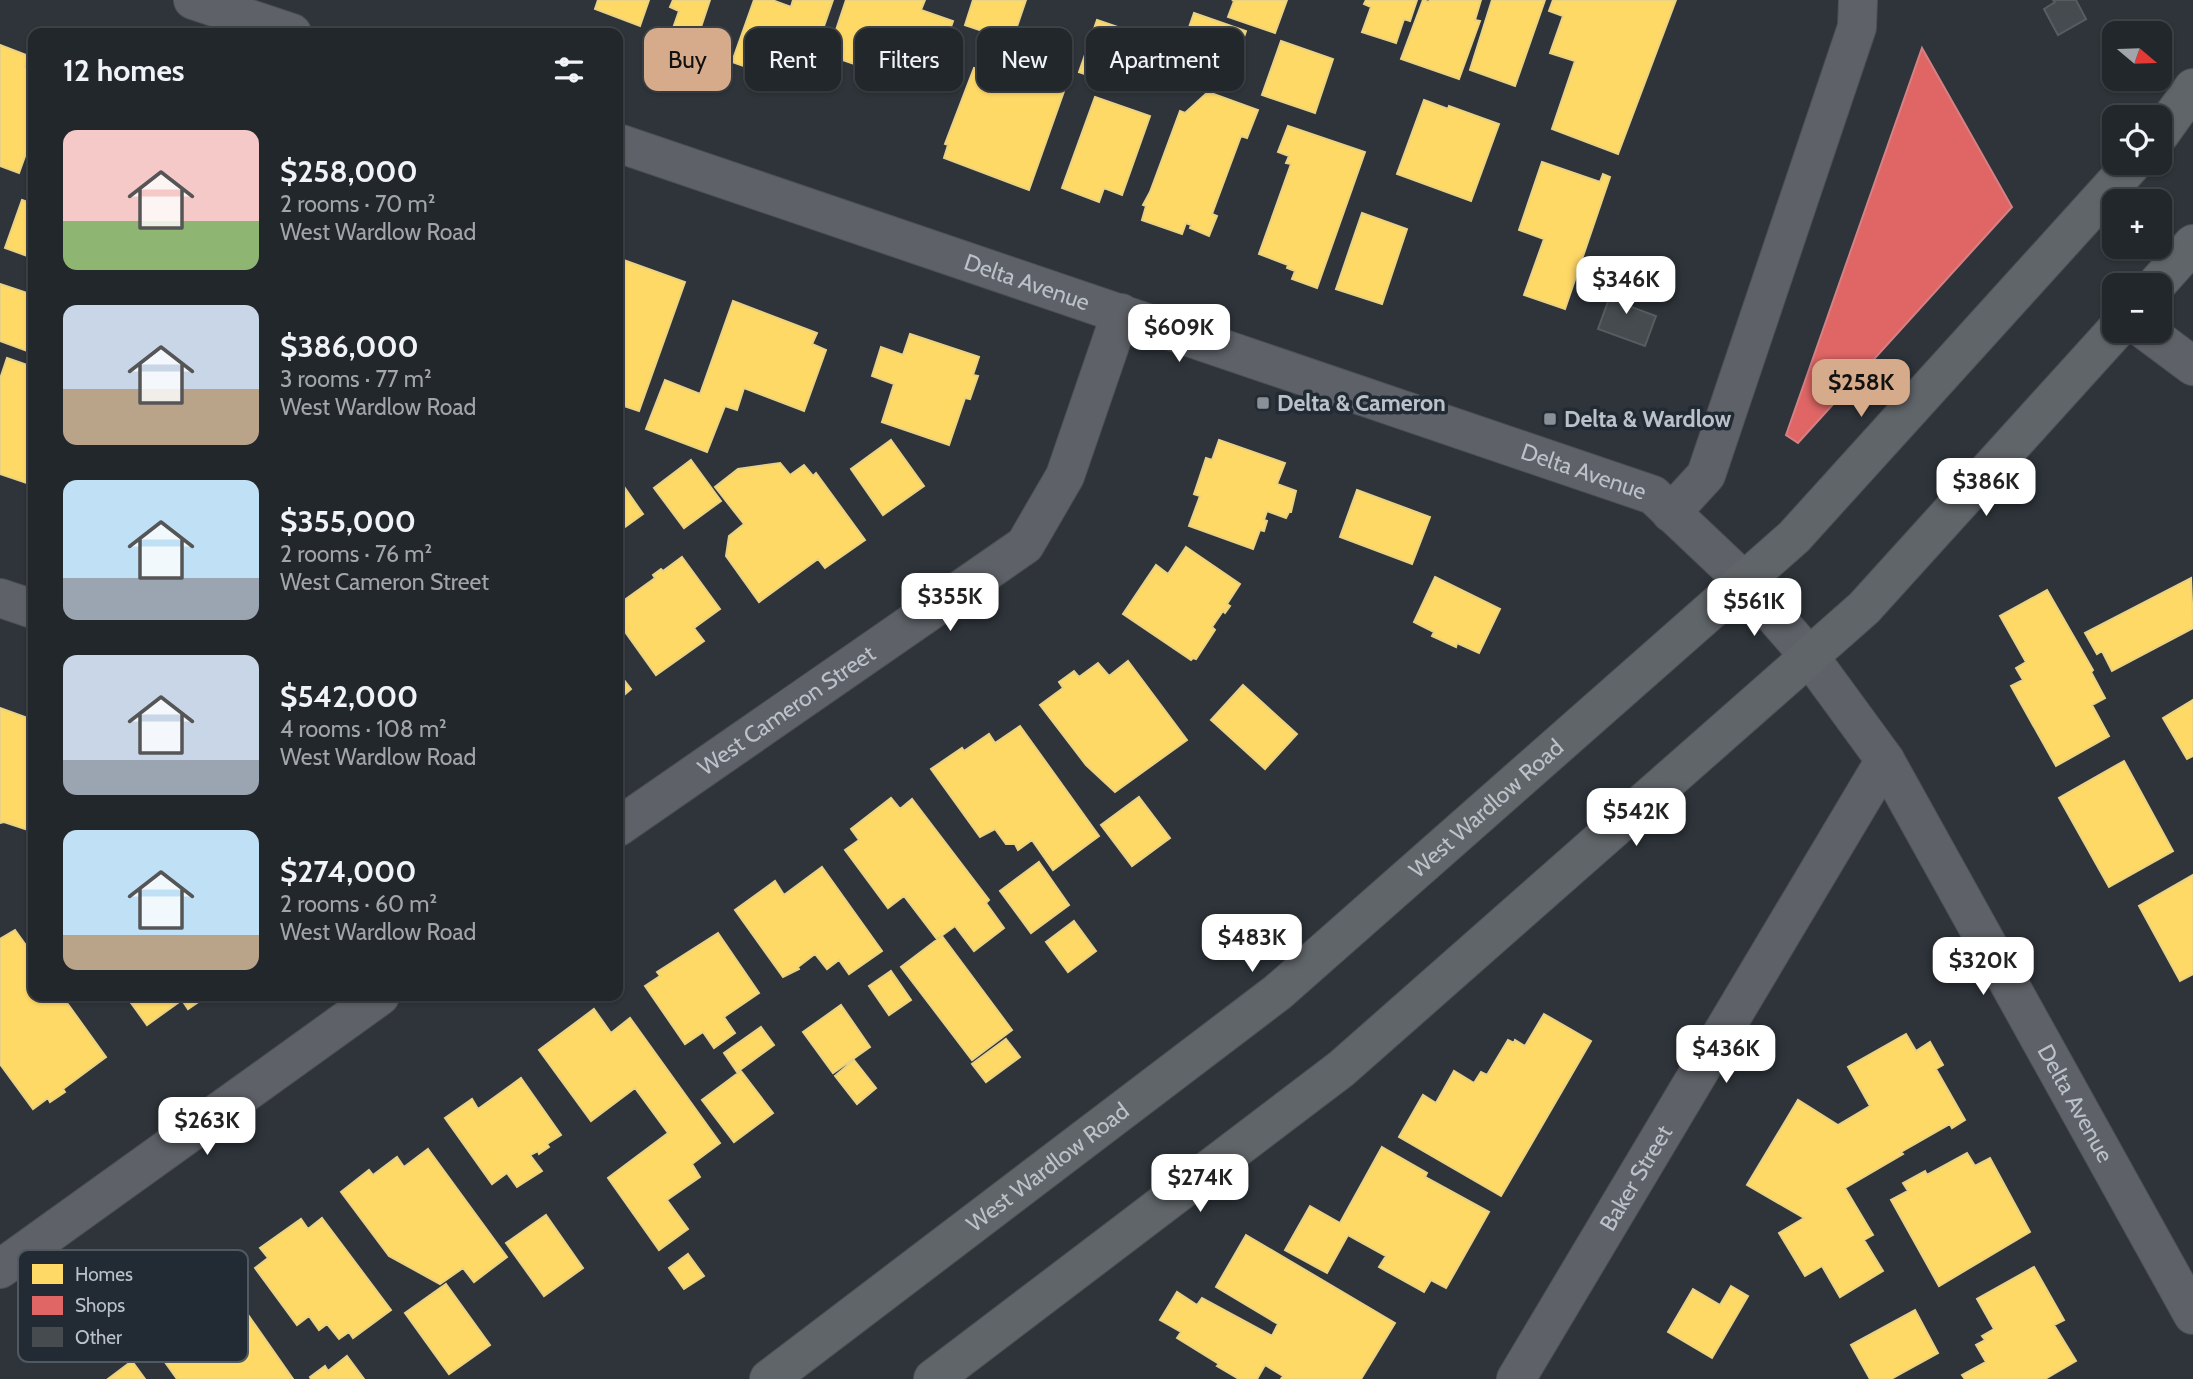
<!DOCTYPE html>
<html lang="en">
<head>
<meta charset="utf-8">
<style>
  body { margin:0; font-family:Cabin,sans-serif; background:#2a2f34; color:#f1f3f6; height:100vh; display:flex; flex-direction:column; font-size:26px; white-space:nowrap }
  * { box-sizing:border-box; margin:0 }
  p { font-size:23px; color:#a2a5a9 }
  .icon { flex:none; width:38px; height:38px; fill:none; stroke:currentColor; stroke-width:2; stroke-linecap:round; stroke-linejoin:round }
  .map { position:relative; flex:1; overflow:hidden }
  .side { position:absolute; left:28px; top:28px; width:595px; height:973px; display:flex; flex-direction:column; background:#22272c; border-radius:14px; box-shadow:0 2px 5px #0004,0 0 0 2px #3f4448 }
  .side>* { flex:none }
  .guide { position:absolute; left:644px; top:28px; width:665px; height:63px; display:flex; gap:14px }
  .needle { width:46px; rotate:109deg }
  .fabs { position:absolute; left:2102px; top:21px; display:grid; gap:14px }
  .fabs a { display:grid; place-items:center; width:70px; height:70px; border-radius:14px; background:#22272c; box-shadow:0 2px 5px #0004,0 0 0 2px #3f4448; font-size:35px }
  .price { position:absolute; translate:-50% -60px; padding:0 16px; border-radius:14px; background:#fff; color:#222; font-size:23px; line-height:46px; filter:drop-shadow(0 2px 4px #0008) }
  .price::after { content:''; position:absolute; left:50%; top:42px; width:21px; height:16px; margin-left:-10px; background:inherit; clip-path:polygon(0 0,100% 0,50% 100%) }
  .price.selected { background:#d6ab8b; color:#111 }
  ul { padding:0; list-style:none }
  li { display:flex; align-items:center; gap:21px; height:175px; padding:0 35px }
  li span { display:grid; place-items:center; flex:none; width:196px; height:140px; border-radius:14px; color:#555 }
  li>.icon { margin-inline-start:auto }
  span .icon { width:84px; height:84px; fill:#fffc; stroke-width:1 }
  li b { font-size:30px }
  h2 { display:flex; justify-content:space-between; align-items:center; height:84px; padding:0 35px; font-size:30px }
  .pill { padding:0 24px; border-radius:14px; background:#22272c; box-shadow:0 2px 5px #0004,0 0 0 2px #3f4448; font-size:24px; line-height:63px }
  .pill.selected { background:#d6ab8b; color:#111 }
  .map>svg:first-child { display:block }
  .homes { fill:#ffd966; stroke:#ead284; stroke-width:2 }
  .shops { fill:#e06666; stroke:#d58184; stroke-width:2 }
  .building { fill:#464b50; stroke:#575c61; stroke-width:2 }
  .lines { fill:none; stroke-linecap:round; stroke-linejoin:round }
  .minor-casing { stroke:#4c5054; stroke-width:40 }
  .major-casing { stroke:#4c5156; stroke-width:40 }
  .minor { stroke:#5e6268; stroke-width:38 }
  .major { stroke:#606569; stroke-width:38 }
  .poi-dot { fill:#899097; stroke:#222b34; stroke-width:2.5 }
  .labels { text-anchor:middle; stroke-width:7; stroke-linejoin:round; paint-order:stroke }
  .street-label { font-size:23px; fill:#bac1c9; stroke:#222b34 }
  .poi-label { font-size:23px; font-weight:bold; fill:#bac1c9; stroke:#222b34; text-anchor:start }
  .key { fill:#222b34; stroke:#505861; stroke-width:2 }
  .key-label { font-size:19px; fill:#bac1c9 }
</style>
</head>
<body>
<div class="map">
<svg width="2193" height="1379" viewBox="0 0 2193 1379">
  <rect width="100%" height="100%" fill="#2e343a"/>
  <!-- homes -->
  <path class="homes" d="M 598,0 L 649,0 L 640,26 L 595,9 Z
    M 673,0 L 710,0 L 688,66 L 663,57 L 679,11 L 670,7 Z
    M 754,0 L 772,0 L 791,7 L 793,0 L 833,0 L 803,87 L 732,62 Z
    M 846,0 L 925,0 L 921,10 L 953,21 L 937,67 L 910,58 L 906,71 L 866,59 L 863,67 L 840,59 L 843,49 L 831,45 Z
    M 973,0 L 1026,0 L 1012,41 L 965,25 Z
    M 1232,0 L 1287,0 L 1275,33 L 1228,17 L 1234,1 Z
    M 1366,0 L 1417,0 L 1410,21 L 1404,19 L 1396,43 L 1362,32 L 1371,7 L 1364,4 Z
    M 1423,0 L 1429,2 L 1430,0 L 1481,0 L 1475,20 L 1480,21 L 1459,79 L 1401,59 Z
    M 1492,0 L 1545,0 L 1515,86 L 1470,70 Z
    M 1553,0 L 1676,0 L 1618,154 L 1552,129 L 1575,61 L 1550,53 L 1563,16 L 1549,11 Z
    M 1194,13 L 1246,31 L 1228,83 L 1176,65 Z
    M 1097,20 L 1132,32 L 1115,84 L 1079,72 Z
    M 1281,41 L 1333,59 L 1315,113 L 1262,95 Z
    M 0,45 L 29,56 L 25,67 L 33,70 L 33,134 L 19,173 L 0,166 Z
    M 974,68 L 986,73 L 985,78 L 1024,91 L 1031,71 L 1067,83 L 1029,190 L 944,158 L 948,145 L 945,144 Z
    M 1208,92 L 1258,110 L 1247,138 L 1241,136 L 1212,214 L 1217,216 L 1209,236 L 1190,228 L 1191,225 L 1186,223 L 1182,234 L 1142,220 L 1146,206 L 1143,205 L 1150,192 L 1180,111 L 1185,113 Z
    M 1095,97 L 1150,116 L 1122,195 L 1104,188 L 1099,202 L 1062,188 Z
    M 1424,100 L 1448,109 L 1449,106 L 1499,124 L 1471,201 L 1397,174 Z
    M 1288,126 L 1365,152 L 1317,288 L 1292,279 L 1295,271 L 1287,268 L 1288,265 L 1259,254 L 1291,164 L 1286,163 L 1289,156 L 1278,152 Z
    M 1542,162 L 1600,182 L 1603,174 L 1610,177 L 1565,309 L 1524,295 L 1544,239 L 1519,230 Z
    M 22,200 L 33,204 L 33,258 L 5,248 Z
    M 1362,213 L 1407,229 L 1382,304 L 1336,289 Z
    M 618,258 L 685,282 L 639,411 L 618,404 Z
    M 0,284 L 33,295 L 33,353 L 0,341 Z
    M 733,301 L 817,333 L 812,344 L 826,350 L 804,411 L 744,388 L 737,410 L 725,406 L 707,452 L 646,429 L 665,380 L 700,394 Z
    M 910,334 L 979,357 L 973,375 L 978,376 L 970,399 L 965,398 L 949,445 L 882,422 L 894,384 L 872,376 L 881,347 L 903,355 Z
    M 7,358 L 33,367 L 33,485 L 0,474 L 0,379 Z
    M 891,440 L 924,486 L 883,515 L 851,469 Z
    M 1219,440 L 1285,463 L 1277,484 L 1296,491 L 1291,512 L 1289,512 L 1286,518 L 1267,511 L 1264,520 L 1267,521 L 1264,531 L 1260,530 L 1253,549 L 1189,526 L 1200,496 L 1194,494 L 1206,458 L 1212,460 Z
    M 691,460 L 721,501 L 684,528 L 654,488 Z
    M 780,463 L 790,475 L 804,465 L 813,476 L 816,473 L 865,540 L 825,568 L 818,559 L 759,602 L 726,556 L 729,536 L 744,524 L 715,487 L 738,469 Z
    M 618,478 L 643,514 L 618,532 Z
    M 1357,490 L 1430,517 L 1412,564 L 1340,537 Z
    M 1186,547 L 1240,584 L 1227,604 L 1230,606 L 1225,613 L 1223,611 L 1212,627 L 1215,630 L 1196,659 L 1193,658 L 1191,660 L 1123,614 L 1156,565 L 1168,574 Z
    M 682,557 L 720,609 L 694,628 L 704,641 L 656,675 L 618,622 L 618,598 L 619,596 L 623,601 L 655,578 L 653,575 L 661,569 L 663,571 Z
    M 1435,577 L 1500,609 L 1479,653 L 1457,643 L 1456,647 L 1432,636 L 1434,632 L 1414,622 Z
    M 2191,578 L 2193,628 L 2112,671 L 2102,651 L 2097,654 L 2085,633 Z
    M 2047,590 L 2093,670 L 2091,672 L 2105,698 L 2092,705 L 2109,736 L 2056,766 L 2011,686 L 2023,680 L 2016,668 L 2026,662 L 2000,616 Z
    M 1128,661 L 1187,740 L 1115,792 L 1086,765 L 1040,705 L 1063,688 L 1059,682 L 1074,671 L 1079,677 L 1098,663 L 1109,676 Z
    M 618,672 L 631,689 L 618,700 Z
    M 1243,685 L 1297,734 L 1265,769 L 1211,720 Z
    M 2193,700 L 2193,756 L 2187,759 L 2163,718 Z
    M 0,708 L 33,720 L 33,824 L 31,831 L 4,822 L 0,823 Z
    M 1020,726 L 1099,836 L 1053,870 L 1032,840 L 1018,850 L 1015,844 L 1006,844 L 995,829 L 980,837 L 931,769 L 962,748 L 964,751 L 989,734 L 995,743 Z
    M 2124,761 L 2173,851 L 2109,887 L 2059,798 Z
    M 1139,797 L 1170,838 L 1132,866 L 1101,825 Z
    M 891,798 L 900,809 L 912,799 L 989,900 L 986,903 L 1004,928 L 974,951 L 955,926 L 937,939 L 904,896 L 888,908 L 845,850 L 859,840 L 851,829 Z
    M 1039,862 L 1069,905 L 1031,933 L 1000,891 Z
    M 822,867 L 882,951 L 849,974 L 839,960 L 827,969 L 815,954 L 798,967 L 799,969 L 783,977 L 735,910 L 775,881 L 784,895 Z
    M 2193,875 L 2193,974 L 2180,981 L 2139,906 Z
    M 1074,921 L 1096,951 L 1068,972 L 1046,942 Z
    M 15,930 L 33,955 L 33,996 L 62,996 L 106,1057 L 63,1089 L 65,1092 L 50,1102 L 48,1098 L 33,1109 L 0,1064 L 0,939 Z
    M 718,933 L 759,993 L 724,1017 L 735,1033 L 714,1048 L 703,1032 L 685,1044 L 645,986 L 660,976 L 657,972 Z
    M 942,936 L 1012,1030 L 972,1060 L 901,967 Z
    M 891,971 L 911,1000 L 889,1015 L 869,986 Z
    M 126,996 L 207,996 L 188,1009 L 182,1000 L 147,1025 Z
    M 841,1005 L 870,1047 L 833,1073 L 803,1032 Z
    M 594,1009 L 611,1033 L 630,1018 L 720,1143 L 692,1164 L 700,1177 L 667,1200 L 688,1229 L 659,1250 L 608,1178 L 668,1133 L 635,1088 L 591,1121 L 539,1050 Z
    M 1544,1014 L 1591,1041 L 1501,1196 L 1399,1137 L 1423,1095 L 1436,1103 L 1454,1071 L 1474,1083 L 1481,1072 L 1487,1075 L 1508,1040 L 1514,1043 L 1515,1040 L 1525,1046 Z
    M 761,1027 L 774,1045 L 737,1072 L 724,1053 Z
    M 1906,1034 L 1916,1051 L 1930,1042 L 1943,1065 L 1936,1069 L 1965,1120 L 1952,1128 L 1950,1124 L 1901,1152 L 1903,1154 L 1845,1188 L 1873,1235 L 1864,1240 L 1883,1271 L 1840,1297 L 1822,1266 L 1805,1276 L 1779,1233 L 1804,1218 L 1747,1185 L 1798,1100 L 1838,1125 L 1870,1106 L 1848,1067 Z
    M 1006,1039 L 1020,1057 L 986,1082 L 972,1064 Z
    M 854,1060 L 876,1088 L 857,1104 L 835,1076 Z
    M 741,1071 L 773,1113 L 734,1142 L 702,1100 Z
    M 521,1078 L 561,1135 L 547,1144 L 549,1147 L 539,1154 L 538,1151 L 530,1155 L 542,1171 L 517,1187 L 507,1173 L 492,1184 L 445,1118 L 472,1099 L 478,1109 Z
    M 1382,1147 L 1427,1173 L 1425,1177 L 1489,1212 L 1446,1288 L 1431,1280 L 1424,1292 L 1379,1267 L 1386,1256 L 1348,1235 L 1327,1273 L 1285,1250 L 1310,1206 L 1340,1223 Z
    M 428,1149 L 507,1257 L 474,1282 L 463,1268 L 440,1284 L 389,1256 L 341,1192 L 369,1170 L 373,1175 L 397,1157 L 404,1167 Z
    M 1967,1153 L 1975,1166 L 1990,1158 L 2030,1232 L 1939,1286 L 1891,1200 L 1908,1191 L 1903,1183 L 1925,1171 L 1927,1175 Z
    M 546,1215 L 583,1268 L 544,1296 L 506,1243 Z
    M 322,1218 L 391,1310 L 353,1338 L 349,1332 L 339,1339 L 327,1324 L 319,1330 L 309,1316 L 297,1325 L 255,1268 L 268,1258 L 260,1248 L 301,1219 L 308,1229 Z
    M 1246,1235 L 1395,1323 L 1361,1379 L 1281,1379 L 1283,1376 L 1265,1365 L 1257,1379 L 1239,1379 L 1217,1366 L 1219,1364 L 1177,1338 L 1181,1332 L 1160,1320 L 1177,1292 L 1197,1305 L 1202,1298 L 1272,1336 L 1278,1324 L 1216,1287 Z
    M 688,1254 L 704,1276 L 684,1289 L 669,1268 Z
    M 2034,1267 L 2064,1320 L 2054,1325 L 2076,1361 L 2045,1379 L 1965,1379 L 1962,1375 L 1986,1362 L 1976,1345 L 1985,1340 L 1982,1336 L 1994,1329 L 1977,1299 Z
    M 446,1284 L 490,1345 L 449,1374 L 405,1313 Z
    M 1731,1286 L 1748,1296 L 1712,1358 L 1668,1332 L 1693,1289 L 1720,1305 Z
    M 208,1299 L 218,1313 L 237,1299 L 293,1379 L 177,1379 L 150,1341 L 172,1326 L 166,1318 L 182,1307 L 187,1314 Z
    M 1915,1310 L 1938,1353 L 1891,1379 L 1870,1379 L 1851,1345 Z
    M 347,1356 L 364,1379 L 311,1379 L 310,1377 L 325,1366 L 328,1371 Z
    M 132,1361 L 145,1379 L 108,1379 Z"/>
  <!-- shops -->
  <path class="shops" d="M 1922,48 L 2012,207 L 1798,443 L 1786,435 Z"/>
  <!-- building -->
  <path class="building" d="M 2053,0 L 2076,0 L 2086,19 L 2058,35 L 2044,9 L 2055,2 Z
    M 1617,277 L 1634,283 L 1626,305 L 1656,316 L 1645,346 L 1598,329 Z"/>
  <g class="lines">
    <defs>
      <g id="minor">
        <path d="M 193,0 L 292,33"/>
        <path id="s1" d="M 618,143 L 1653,495 L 1744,581 L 1809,656 L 1885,760 L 2193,1315"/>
        <path d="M 2146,331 L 2193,366"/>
        <path d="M 1671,513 L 1706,475 L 1857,27 L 1858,0"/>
        <path d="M 0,598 L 33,609"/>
        <path id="s2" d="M 618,827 L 1025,545 L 1065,476 L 1121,313"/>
        <path d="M 0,1269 L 380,996"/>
        <path id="s3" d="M 1516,1379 L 1885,760"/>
      </g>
      <g id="major">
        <path d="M 2160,134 L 2193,88"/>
        <path d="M 2156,285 L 2193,244"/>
        <path id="s4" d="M 769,1379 L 1278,992 L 1794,537 L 2133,163"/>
        <path d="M 933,1379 L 1341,1069 L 1864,608 L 2115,331"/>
      </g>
    </defs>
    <!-- minor casing -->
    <use href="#minor" class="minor-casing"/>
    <!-- major casing -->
    <use href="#major" class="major-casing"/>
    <!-- minor -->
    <use href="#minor" class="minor"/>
    <!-- major -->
    <use href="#major" class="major"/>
  </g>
  <!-- markers -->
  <g class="poi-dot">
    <rect x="1256" y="396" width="14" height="14" rx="3.5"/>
    <rect x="1543" y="412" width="14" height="14" rx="3.5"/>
  </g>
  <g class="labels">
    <!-- street labels -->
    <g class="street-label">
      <text dy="8" stroke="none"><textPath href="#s1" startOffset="432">Delta Avenue</textPath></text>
      <text dy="8" stroke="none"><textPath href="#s1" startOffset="1020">Delta Avenue</textPath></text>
      <text dy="8" stroke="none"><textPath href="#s2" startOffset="205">West Cameron Street</textPath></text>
      <text dy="8" stroke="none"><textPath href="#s4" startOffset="917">West Wardlow Road</textPath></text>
      <text dy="8" stroke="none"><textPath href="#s1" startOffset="1839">Delta Avenue</textPath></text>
      <text dy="8" stroke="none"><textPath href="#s4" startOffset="350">West Wardlow Road</textPath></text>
      <text dy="8" stroke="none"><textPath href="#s3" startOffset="234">Baker Street</textPath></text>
    </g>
    <!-- poi labels -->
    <g class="poi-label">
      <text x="1277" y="411">Delta &amp; Cameron</text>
      <text x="1564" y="427">Delta &amp; Wardlow</text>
    </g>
  </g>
  <!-- legend -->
  <rect x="18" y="1250" width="230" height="112" rx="10" class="key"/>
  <rect x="32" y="1264" width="31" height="20" fill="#ffd966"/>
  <rect x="32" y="1296" width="31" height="19" fill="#e06666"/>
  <rect x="32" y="1327" width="31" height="20" fill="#464b50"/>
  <g class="key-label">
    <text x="75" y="1281">Homes</text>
    <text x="75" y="1312">Shops</text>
    <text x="75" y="1344">Other</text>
  </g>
</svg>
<div class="fabs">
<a><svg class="needle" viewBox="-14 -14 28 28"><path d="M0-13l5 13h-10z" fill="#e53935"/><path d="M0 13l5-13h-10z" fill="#a2a5a9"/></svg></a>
<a><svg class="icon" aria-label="locate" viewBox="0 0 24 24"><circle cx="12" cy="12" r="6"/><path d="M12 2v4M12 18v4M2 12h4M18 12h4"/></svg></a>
<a>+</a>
<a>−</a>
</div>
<b class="price" style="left:1626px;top:316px">$346K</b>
<b class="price" style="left:1179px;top:364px">$609K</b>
<b class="price selected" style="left:1861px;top:419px">$258K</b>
<b class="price" style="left:1986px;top:518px">$386K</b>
<b class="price" style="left:950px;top:633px">$355K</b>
<b class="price" style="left:1754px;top:638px">$561K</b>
<b class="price" style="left:1636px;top:848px">$542K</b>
<b class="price" style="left:1252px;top:974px">$483K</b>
<b class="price" style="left:1983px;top:997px">$320K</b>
<b class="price" style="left:1726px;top:1085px">$436K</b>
<b class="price" style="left:207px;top:1157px">$263K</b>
<b class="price" style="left:1200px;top:1214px">$274K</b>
<div class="guide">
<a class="pill selected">Buy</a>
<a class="pill">Rent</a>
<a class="pill">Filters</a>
<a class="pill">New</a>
<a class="pill">Apartment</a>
</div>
<section class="side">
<h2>12 homes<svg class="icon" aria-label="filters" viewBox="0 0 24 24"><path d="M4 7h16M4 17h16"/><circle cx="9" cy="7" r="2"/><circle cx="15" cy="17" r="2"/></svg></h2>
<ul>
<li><span style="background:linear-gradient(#f6c9c9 65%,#8fb573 0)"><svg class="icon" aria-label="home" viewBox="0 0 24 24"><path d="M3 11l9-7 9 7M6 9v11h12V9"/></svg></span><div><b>$258,000</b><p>2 rooms · 70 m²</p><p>West Wardlow Road</p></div></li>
<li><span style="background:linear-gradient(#c9d6e8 60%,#b9a48a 0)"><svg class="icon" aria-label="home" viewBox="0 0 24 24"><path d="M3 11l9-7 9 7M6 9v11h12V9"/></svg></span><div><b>$386,000</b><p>3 rooms · 77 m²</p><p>West Wardlow Road</p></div></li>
<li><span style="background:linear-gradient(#bfe0f5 70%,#9aa5b1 0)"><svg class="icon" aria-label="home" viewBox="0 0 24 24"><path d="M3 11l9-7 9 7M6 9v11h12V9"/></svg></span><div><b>$355,000</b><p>2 rooms · 76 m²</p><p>West Cameron Street</p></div></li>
<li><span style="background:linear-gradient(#c9d6e8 75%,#9aa5b1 0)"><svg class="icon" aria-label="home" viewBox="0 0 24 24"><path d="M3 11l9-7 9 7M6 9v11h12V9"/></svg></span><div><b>$542,000</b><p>4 rooms · 108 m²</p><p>West Wardlow Road</p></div></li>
<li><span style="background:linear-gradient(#bfe0f5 75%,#b9a48a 0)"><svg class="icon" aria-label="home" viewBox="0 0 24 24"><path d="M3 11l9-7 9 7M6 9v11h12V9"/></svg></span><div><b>$274,000</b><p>2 rooms · 60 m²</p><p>West Wardlow Road</p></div></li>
</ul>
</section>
</div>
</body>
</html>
